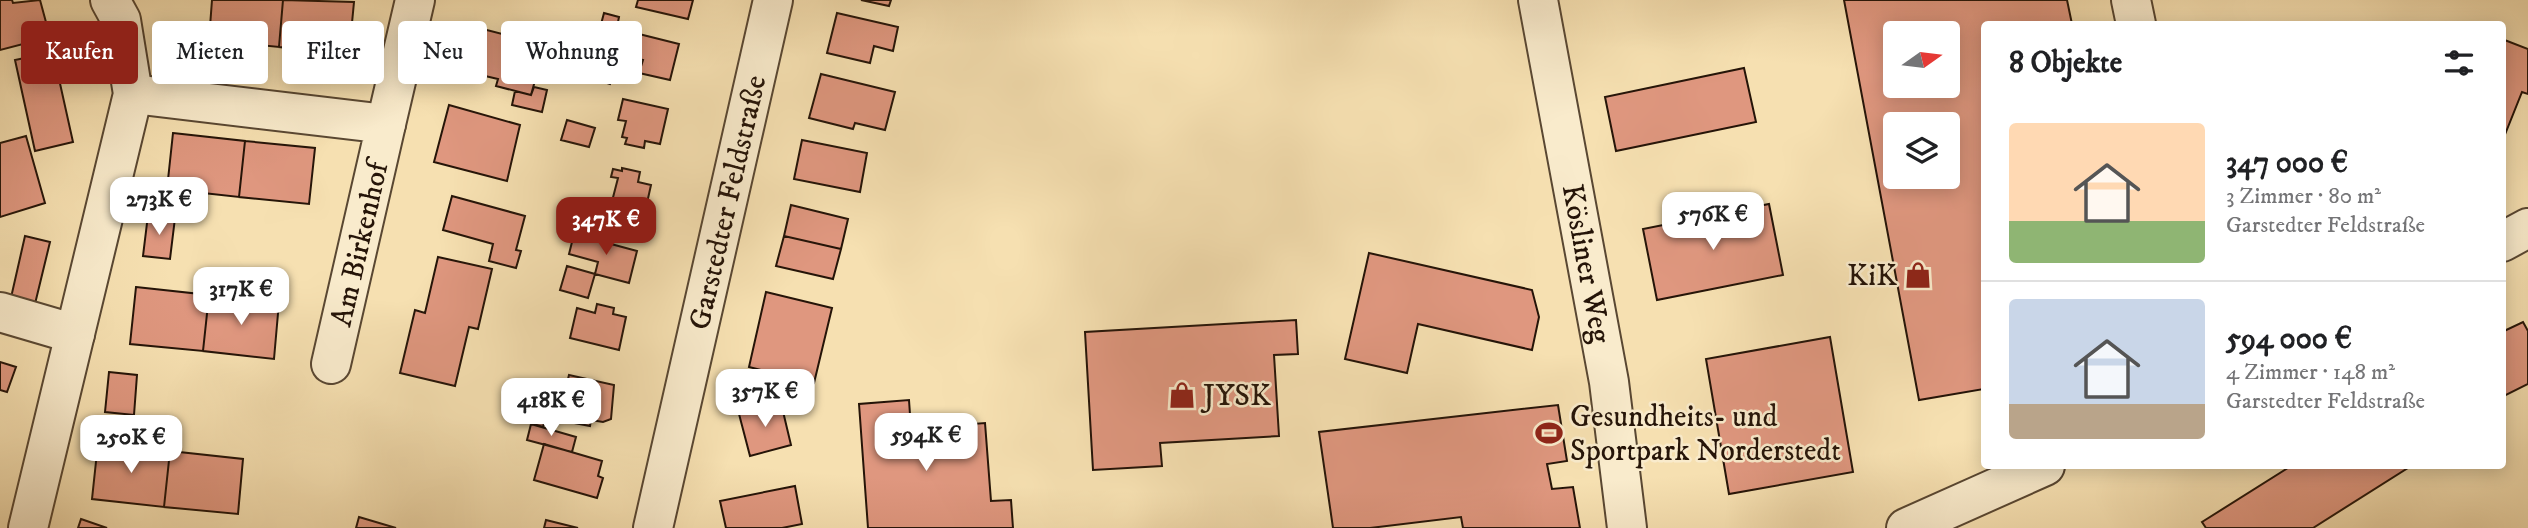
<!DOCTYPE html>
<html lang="de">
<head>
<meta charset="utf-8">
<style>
  body { margin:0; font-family:"IM FELL DW Pica",serif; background:#f2f2f2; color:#202124; height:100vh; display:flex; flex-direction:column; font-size:26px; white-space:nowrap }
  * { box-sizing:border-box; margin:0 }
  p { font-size:23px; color:#757577 }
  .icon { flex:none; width:38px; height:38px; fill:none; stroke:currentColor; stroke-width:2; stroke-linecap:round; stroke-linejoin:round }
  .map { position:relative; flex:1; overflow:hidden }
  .panel { position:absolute; left:1981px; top:21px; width:525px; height:448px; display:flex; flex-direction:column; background:#fff; border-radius:7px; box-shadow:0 4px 18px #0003 }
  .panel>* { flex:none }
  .top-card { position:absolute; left:21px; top:21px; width:665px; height:63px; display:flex; gap:14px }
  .needle { width:46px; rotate:76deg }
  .fabs { position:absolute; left:1883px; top:21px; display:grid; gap:14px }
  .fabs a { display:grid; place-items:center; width:77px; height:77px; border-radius:7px; background:#fff; box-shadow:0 4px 18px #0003; font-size:35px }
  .price { position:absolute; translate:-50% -60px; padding:0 16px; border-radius:14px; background:#fff; color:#222; font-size:23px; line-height:46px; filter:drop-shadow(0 2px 4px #0008) }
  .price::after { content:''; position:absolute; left:50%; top:42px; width:21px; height:16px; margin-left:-10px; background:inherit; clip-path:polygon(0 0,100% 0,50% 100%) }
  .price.active { background:#8f2418; color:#fff }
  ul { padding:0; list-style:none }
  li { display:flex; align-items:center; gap:21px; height:175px; padding:0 28px }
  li+li { border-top:2px solid #e0e0e0 }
  li span { display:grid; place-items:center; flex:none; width:196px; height:140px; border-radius:7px; color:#555 }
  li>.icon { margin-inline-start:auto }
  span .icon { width:84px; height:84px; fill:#fffc; stroke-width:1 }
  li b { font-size:30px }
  h2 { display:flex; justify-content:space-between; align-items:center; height:84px; padding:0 28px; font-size:30px }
  .tag { padding:0 24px; border-radius:7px; background:#fff; box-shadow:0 4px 18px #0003; font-size:24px; line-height:63px }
  .tag.active { background:#8f2418; color:#fff }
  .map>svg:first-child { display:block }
  .building { fill:#df977f; stroke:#251408; stroke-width:2; fill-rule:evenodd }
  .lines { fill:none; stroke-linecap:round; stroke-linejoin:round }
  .minor-casing { stroke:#594732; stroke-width:42 }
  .minor { stroke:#f9ebcc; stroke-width:38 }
  .labels { text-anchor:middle; stroke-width:5; stroke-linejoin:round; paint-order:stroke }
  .street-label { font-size:30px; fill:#251408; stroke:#f9ebcc }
  .poi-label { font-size:30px; fill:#251408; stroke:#f9ebcc; text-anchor:start }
</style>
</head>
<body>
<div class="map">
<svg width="2528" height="528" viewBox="0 0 2528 528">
  <rect width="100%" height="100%" fill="#f6e0b1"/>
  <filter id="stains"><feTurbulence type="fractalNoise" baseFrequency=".00286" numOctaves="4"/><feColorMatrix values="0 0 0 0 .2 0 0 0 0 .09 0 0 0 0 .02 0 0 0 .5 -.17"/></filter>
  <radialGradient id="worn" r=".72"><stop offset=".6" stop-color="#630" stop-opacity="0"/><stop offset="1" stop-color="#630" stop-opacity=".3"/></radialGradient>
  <!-- building -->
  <path class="building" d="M 0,0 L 12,0 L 13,3 L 40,0 L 50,37 L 0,50 Z
    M 212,0 L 283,0 L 279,47 L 209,40 Z
    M 283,0 L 354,2 L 349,54 L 279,47 Z
    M 638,0 L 693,0 L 688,19 L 636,7 Z
    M 861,0 L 891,0 L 889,6 Z
    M 1844,0 L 2067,0 L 2072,24 L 1984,24 L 1984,389 L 1919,400 ZM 1895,33 L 1948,33 L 1948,86 L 1895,86 ZM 1895,124 L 1948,124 L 1948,177 L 1895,177 Z
    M 604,13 L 619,17 L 616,32 L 600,28 Z
    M 837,13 L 898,27 L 893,51 L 874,46 L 870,63 L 827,53 Z
    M 479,28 L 545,45 L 531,95 L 496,86 L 498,79 L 468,72 Z
    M 623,30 L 679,44 L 670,80 L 639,73 L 643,60 L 617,54 Z
    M 2502,39 L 2528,49 L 2528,94 L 2522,92 L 2502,142 Z
    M 53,52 L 73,142 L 35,151 L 15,60 Z
    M 586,60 L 615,69 L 610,84 L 582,75 Z
    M 1744,68 L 1756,122 L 1616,151 L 1605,97 Z
    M 821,74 L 895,92 L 885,130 L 855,123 L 853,129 L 809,118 Z
    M 534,87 L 547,90 L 542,112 L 512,105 L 515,91 L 531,95 Z
    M 623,99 L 668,109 L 660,144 L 645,141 L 644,148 L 625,144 L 627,138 L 622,137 L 626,121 L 618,120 Z
    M 449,105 L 520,125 L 507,181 L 434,162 Z
    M 567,120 L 595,128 L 589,147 L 561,140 Z
    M 173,133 L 245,141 L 239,197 L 167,189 Z
    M 26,136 L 45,203 L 0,217 L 0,143 Z
    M 802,140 L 867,153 L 860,192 L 794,179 Z
    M 245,141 L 315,148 L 309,204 L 239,197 Z
    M 622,168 L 640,172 L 638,182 L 651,185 L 643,221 L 609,213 L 618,178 L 611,177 L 613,169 L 622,171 Z
    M 452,196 L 525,216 L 516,250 L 521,251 L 516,268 L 489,261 L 493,244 L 443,230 Z
    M 1769,204 L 1783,275 L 1657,300 L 1643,229 Z
    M 791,205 L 848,219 L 841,249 L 784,236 Z
    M 148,215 L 175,218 L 170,259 L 143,256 Z
    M 574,234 L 637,251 L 629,283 L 595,274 L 598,262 L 569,254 Z
    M 25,236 L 50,242 L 34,308 L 10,302 Z
    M 784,236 L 841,249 L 833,279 L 776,266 Z
    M 1369,253 L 1532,290 L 1539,317 L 1532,350 L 1418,324 L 1407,373 L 1345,359 Z
    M 438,257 L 492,269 L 478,329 L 469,327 L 455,386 L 400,373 L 415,310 L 425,313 Z
    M 567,266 L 595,274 L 588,298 L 560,290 Z
    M 136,287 L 209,295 L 203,351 L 130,344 Z
    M 766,292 L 832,308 L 814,383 L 749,367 Z
    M 209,295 L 279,302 L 274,359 L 203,351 Z
    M 597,304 L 614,308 L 613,314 L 626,317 L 619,350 L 570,338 L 577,308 L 595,313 Z
    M 1296,320 L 1298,354 L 1274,355 L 1279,436 L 1160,443 L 1162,466 L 1093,470 L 1085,332 Z
    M 2523,322 L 2528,331 L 2528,384 L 2502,397 L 2502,332 Z
    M 1830,337 L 1853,472 L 1729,494 L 1706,359 Z
    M 0,362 L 16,367 L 7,392 L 0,390 Z
    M 109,372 L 137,375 L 134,415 L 105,412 Z
    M 569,375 L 614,385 L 611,419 L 603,422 L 591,420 L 590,426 L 569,422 L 571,417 L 559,414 L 562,403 L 555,401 L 558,385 L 566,387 Z
    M 909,400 L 911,429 L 985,423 L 991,501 L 1011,500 L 1013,528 L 868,528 L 859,404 Z
    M 515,403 L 547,413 L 543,427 L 511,417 Z
    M 781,403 L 791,445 L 750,456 L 739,414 Z
    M 1558,405 L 1567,461 L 1547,464 L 1552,489 L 1573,487 L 1580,528 L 1463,528 L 1461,517 L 1370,528 L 1333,528 L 1319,432 Z
    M 531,424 L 576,437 L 572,452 L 527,440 Z
    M 98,443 L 170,451 L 164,507 L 92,499 Z
    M 544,444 L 602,461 L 598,476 L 603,478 L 597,498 L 534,480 Z
    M 170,451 L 243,459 L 238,514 L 164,507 Z
    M 2291,466 L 2411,466 L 2313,528 L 2206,528 L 2202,522 Z
    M 795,486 L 802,524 L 782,528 L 726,528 L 720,501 Z
    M 359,517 L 396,528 L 356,528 Z
    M 81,519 L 107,528 L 78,528 Z
    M 546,520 L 578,528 L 544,528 Z"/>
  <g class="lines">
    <defs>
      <g id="minor">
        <path id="s1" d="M 1538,0 L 1609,382 L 1627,528"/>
        <path d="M 2131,0 L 2136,24"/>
        <path d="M 133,94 L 386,124 L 331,364"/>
        <path d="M 386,124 L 415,0"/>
        <path d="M 2502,242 L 2528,228"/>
        <path d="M 0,312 L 75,334"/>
        <path d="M 28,528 L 133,94 L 121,20 L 110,0"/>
        <path id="s2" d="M 653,528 L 773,0"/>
        <path d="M 1906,528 L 2045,466"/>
      </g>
    </defs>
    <!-- minor casing -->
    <use href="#minor" class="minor-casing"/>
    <!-- minor -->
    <use href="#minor" class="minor"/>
  </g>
  <!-- icons -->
  <defs>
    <symbol id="shop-bare" viewBox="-9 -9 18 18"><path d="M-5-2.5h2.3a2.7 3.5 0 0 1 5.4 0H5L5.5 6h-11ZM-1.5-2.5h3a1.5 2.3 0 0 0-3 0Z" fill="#8f2418" stroke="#f9ebcc" stroke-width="2.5" paint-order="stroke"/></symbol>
    <symbol id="stadium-bare" viewBox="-9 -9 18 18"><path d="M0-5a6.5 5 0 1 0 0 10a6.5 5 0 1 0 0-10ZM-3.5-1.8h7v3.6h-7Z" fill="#8f2418" stroke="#f9ebcc" stroke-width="2.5" paint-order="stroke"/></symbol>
  </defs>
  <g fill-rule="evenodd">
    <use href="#shop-bare" x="1899" y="256" width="38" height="38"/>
    <use href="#shop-bare" x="1163" y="376" width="38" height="38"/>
    <use href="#stadium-bare" x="1530" y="414" width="38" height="38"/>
  </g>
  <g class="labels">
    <!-- street labels -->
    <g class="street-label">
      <text dy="10" stroke="none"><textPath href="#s2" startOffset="334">Garstedter Feldstraße</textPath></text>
      <text transform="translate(359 244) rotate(-77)" y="10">Am Birkenhof</text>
      <text dy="10" stroke="none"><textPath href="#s1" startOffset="268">Kösliner Weg</textPath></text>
    </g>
    <!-- poi labels -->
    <g class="poi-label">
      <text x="1897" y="285" text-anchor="end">KiK</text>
      <text x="1203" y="405">JYSK</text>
      <text x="1570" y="426">Gesundheits- und<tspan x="1570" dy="34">Sportpark Norderstedt</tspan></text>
    </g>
  </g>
  <rect width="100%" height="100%" filter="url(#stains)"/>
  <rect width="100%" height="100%" fill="url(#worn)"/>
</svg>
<div class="fabs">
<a><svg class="needle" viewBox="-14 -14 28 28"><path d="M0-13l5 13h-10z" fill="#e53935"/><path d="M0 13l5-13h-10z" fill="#757577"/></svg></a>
<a><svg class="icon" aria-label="layers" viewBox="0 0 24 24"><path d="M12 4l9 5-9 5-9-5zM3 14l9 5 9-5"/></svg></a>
</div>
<b class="price" style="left:159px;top:237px">273K €</b>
<b class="price" style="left:1713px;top:252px">576K €</b>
<b class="price active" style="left:606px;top:257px">347K €</b>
<b class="price" style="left:241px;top:327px">317K €</b>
<b class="price" style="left:765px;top:429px">357K €</b>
<b class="price" style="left:551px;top:438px">418K €</b>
<b class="price" style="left:926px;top:473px">594K €</b>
<b class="price" style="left:131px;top:475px">250K €</b>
<div class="top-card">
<a class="tag active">Kaufen</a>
<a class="tag">Mieten</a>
<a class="tag">Filter</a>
<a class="tag">Neu</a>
<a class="tag">Wohnung</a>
</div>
<section class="panel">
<h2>8 Objekte<svg class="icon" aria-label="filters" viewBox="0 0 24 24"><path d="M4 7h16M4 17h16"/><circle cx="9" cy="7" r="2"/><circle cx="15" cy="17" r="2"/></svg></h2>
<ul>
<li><span style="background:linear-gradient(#ffd9b3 70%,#8fb573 0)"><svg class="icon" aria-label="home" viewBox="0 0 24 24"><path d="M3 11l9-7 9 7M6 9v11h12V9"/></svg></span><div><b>347 000 €</b><p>3 Zimmer · 80 m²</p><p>Garstedter Feldstraße</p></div></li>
<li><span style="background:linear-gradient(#c9d6e8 75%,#b9a48a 0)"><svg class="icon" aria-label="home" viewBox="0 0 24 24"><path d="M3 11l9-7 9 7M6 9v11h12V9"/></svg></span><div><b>594 000 €</b><p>4 Zimmer · 148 m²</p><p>Garstedter Feldstraße</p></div></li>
</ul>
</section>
</div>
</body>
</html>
